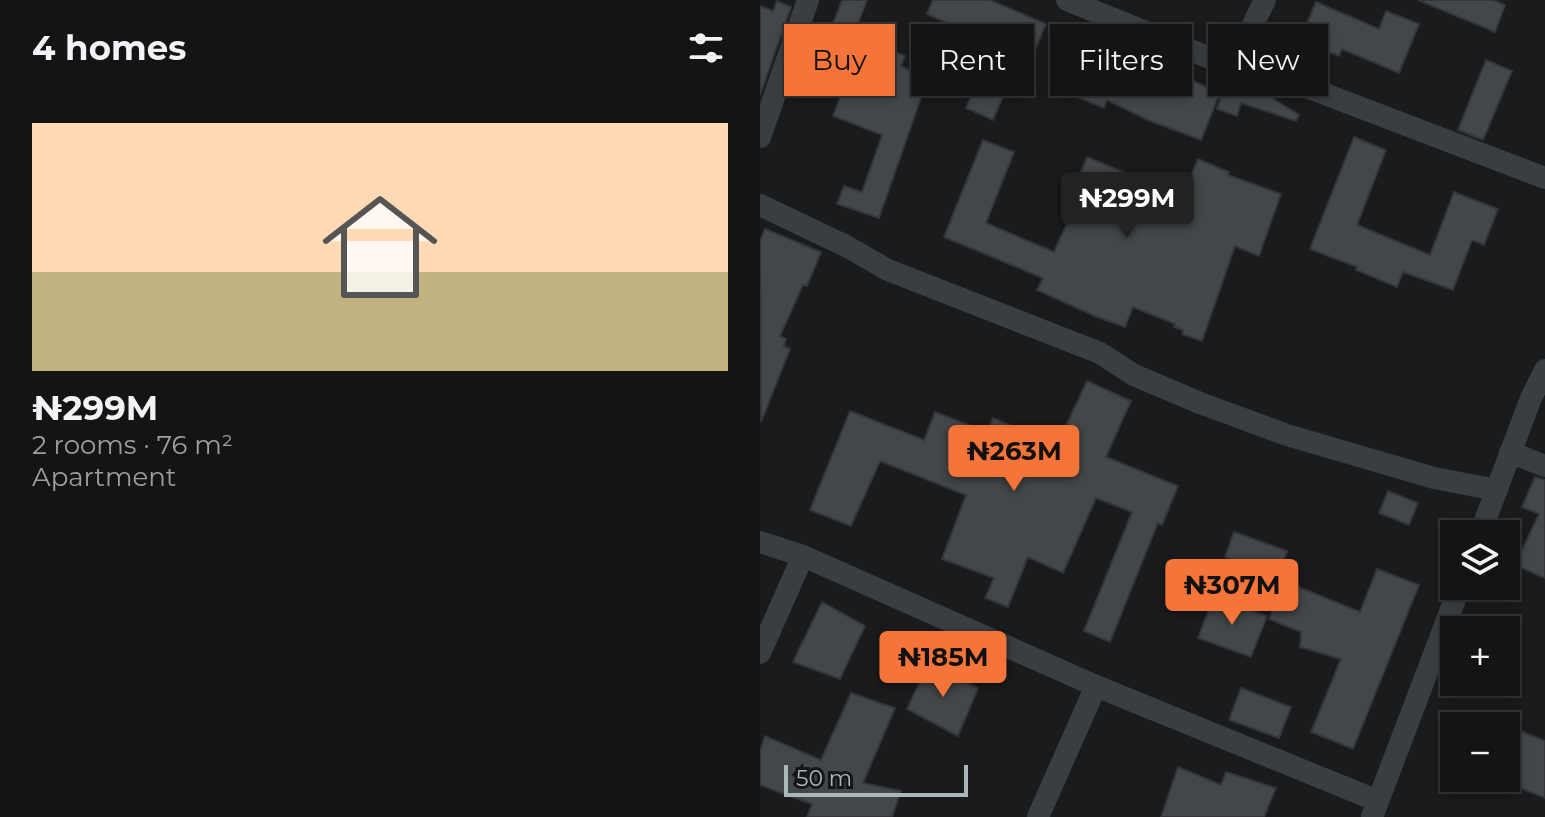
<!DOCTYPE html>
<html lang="en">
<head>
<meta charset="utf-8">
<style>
  body { margin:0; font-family:Montserrat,sans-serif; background:#1d1d1e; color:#f1f3f6; height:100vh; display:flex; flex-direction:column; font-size:30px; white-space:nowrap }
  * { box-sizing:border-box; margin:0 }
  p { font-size:26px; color:#9d9ea0 }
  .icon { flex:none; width:44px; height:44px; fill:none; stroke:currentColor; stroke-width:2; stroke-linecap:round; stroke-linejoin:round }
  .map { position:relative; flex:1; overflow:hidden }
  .drawer { display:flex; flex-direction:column; background:#141415; width:760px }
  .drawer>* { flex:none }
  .top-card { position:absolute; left:24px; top:24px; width:640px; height:72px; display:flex; gap:16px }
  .buttons { position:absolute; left:680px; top:520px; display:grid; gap:16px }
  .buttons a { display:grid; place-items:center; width:80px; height:80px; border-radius:0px; background:#141415; box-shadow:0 4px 12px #0003,0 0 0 2px #333334; font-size:40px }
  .scale { position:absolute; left:24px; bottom:20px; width:184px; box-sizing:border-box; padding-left:8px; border:4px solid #acb7bc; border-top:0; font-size:22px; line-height:28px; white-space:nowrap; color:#acb7bc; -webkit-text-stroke:6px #151617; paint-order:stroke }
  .price { position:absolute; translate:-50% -68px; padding:0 18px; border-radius:8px; background:#f57439; color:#111; font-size:26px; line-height:52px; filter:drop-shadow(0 2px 4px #0008) }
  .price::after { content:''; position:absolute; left:50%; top:48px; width:24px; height:18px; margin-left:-12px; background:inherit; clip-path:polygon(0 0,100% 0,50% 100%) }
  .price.current { background:#222; color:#fff }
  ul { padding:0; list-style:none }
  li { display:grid; align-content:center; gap:16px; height:424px; padding:0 32px }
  li span { display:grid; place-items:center; height:248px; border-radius:0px; color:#555 }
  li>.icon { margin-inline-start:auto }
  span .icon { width:144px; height:144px; fill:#fffc; stroke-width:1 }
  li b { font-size:34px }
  h2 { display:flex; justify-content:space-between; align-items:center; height:96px; padding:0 32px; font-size:34px }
  .pill { padding:0 28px; border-radius:0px; background:#141415; box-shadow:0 4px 12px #0003,0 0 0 2px #333334; font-size:28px; line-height:72px }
  .pill.current { background:#f57439; color:#111 }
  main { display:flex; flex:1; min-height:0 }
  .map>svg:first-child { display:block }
  .building { fill:#444749; stroke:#343538; stroke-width:2 }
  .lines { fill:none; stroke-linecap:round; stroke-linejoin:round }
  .street { stroke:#3b3e41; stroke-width:22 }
</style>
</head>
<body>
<main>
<section class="drawer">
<h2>4 homes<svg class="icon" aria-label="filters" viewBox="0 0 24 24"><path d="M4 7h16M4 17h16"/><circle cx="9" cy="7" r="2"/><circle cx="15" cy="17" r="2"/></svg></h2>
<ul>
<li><span style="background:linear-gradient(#ffd9b3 60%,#c2b280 0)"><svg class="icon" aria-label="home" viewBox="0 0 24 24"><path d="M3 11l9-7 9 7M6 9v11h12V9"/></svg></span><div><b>₦299M</b><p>2 rooms · 76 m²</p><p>Apartment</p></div></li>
</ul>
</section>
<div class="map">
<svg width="785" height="817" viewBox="0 0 785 817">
  <rect width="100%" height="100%" fill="#1a1b1c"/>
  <!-- building -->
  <path class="building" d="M 82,0 L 107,0 L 95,31 L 133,47 L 132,51 L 145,56 L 141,66 L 168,78 L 119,218 L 77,204 L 84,186 L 102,192 L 122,135 L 73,116 L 92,66 L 77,60 L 86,38 L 70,32 Z
    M 173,0 L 230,0 L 286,24 L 265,74 L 254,70 L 233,120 L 206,108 L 234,44 L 167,14 Z
    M 658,0 L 733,0 L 745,5 L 735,32 Z
    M 17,1 L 31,7 L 0,95 L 0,6 L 13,11 Z
    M 556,2 L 619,29 L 626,11 L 659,24 L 639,73 L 582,49 L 579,56 L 540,40 Z
    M 329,40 L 374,58 L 376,55 L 460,93 L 441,140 L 388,120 L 347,100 L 344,108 L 307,93 Z
    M 726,60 L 752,71 L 723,140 L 698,130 Z
    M 467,80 L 497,88 L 539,115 L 536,121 L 481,103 L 477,116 L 457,109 Z
    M 594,137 L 626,150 L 597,225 L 670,255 L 694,192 L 738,209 L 724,245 L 712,240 L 693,290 L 643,272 L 637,287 L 596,270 L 597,267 L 550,249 Z
    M 223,140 L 254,152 L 226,223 L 294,252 L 322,191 L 314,188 L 327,157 L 388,182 L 382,197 L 416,211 L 438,159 L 469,172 L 468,175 L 521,194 L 499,256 L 475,246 L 442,341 L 422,334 L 423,330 L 414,327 L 415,324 L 373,307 L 365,327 L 337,317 L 277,290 L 283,278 L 184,237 Z
    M 5,229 L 61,252 L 47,286 L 43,285 L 20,336 L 26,339 L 24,346 L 30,349 L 1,422 L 0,241 Z
    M 327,381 L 371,401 L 346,457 L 418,486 L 402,525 L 398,523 L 350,642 L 324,631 L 372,512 L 336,498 L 303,573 L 268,557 L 248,607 L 225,598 L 234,578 L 182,559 L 206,495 L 120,461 L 91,526 L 50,510 L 90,411 L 164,440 L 175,412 L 227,432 L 233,418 L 297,445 Z
    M 775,477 L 785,480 L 785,578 L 755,565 L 779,514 L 762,507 Z
    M 628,491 L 658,503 L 649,525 L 619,513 Z
    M 474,532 L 527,551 L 518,578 L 465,557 Z
    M 617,569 L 659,585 L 593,749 L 551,732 L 581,659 L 540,647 L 541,632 L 509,619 L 524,581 L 600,612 Z
    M 454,596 L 507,616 L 491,657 L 438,638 Z
    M 62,602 L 105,626 L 80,679 L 33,662 Z
    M 168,664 L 218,688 L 198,736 L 147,709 Z
    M 481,688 L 531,707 L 519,738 L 469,720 Z
    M 91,693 L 135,708 L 103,783 L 141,791 L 132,817 L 47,817 L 52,804 L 0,785 L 0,751 L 5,736 L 61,760 Z
    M 746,725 L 785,741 L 785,798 L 746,782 Z
    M 418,767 L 461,785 L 466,772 L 516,788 L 504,817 L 401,817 Z"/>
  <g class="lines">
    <!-- street -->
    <path class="street" d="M 307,0 L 472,67 L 536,83 L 785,178
      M 472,67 L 505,0
      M 0,137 L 48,0
      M 0,205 L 86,246 L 128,270 L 340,353 L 374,375 L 440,403 L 527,435 L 674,478 L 737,490
      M 750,452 L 785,466
      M 720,534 L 771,398 L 785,370
      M 0,542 L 43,556 L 336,686 L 618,801
      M 0,653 L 43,556
      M 278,817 L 336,686
      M 612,817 L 700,586"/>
  </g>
</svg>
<div class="buttons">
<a><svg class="icon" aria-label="layers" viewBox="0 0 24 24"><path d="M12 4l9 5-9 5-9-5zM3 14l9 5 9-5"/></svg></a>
<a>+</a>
<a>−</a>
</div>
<div class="scale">50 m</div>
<b class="price current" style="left:367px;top:240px">₦299M</b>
<b class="price" style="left:254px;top:493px">₦263M</b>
<b class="price" style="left:472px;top:627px">₦307M</b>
<b class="price" style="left:183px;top:699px">₦185M</b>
<div class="top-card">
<a class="pill current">Buy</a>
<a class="pill">Rent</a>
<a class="pill">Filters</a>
<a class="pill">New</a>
</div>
</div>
</main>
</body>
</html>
